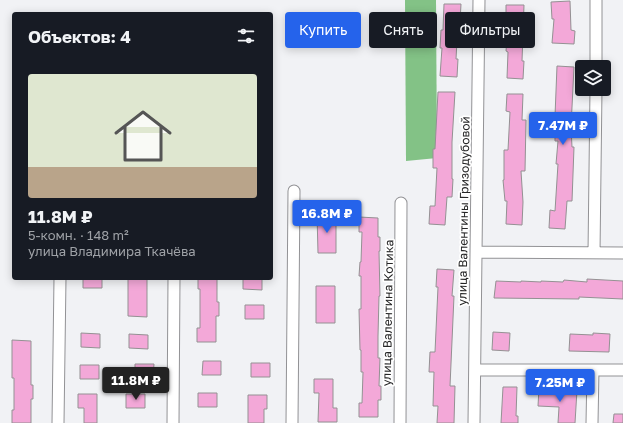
<!DOCTYPE html>
<html lang="ru">
<head>
<meta charset="utf-8">
<style>
  body { margin:0; font-family:"Golos Text",sans-serif; background:#242831; color:#f1f3f6; height:100vh; display:flex; flex-direction:column; font-size:15px; white-space:nowrap }
  * { box-sizing:border-box; margin:0 }
  p { font-size:13px; color:#9ea1a6 }
  .icon { flex:none; width:22px; height:22px; fill:none; stroke:currentColor; stroke-width:2; stroke-linecap:round; stroke-linejoin:round }
  .map { position:relative; flex:1; overflow:hidden }
  .drawer { position:absolute; left:12px; top:12px; width:261px; height:268px; display:flex; flex-direction:column; background:#171b24; border-radius:4px; box-shadow:0 2px 10px #0003 }
  .drawer>* { flex:none }
  .banner { position:absolute; left:285px; top:12px; width:278px; height:36px; display:flex; gap:8px }
  .controls { position:absolute; left:575px; top:60px; display:grid; gap:8px }
  .controls a { display:grid; place-items:center; width:36px; height:36px; border-radius:4px; background:#171b24; box-shadow:0 2px 10px #0003; font-size:20px }
  .price { position:absolute; translate:-50% -34px; padding:0 9px; border-radius:4px; background:#2563eb; color:#fff; font-size:13px; line-height:26px; filter:drop-shadow(0 1px 2px #0008) }
  .price::after { content:''; position:absolute; left:50%; top:24px; width:12px; height:9px; margin-left:-6px; background:inherit; clip-path:polygon(0 0,100% 0,50% 100%) }
  .price.selected { background:#222; color:#fff }
  ul { padding:0; list-style:none }
  li { display:grid; align-content:center; gap:8px; height:212px; padding:0 16px }
  li+li { border-top:1px solid #363941 }
  li span { display:grid; place-items:center; height:124px; border-radius:4px; color:#555 }
  li>.icon { margin-inline-start:auto }
  span .icon { width:72px; height:72px; fill:#fffc; stroke-width:1 }
  li b { font-size:17px }
  h2 { display:flex; justify-content:space-between; align-items:center; height:48px; padding:0 16px; font-size:17px }
  .chip { padding:0 14px; border-radius:4px; background:#171b24; box-shadow:0 2px 10px #0003; font-size:14px; line-height:36px }
  .chip.selected { background:#2563eb; color:#fff }
  .map>svg:first-child { display:block }
  .forest { fill:#83c286 }
  .building { fill:#f3a8d8; stroke:#949193 }
  .lines { fill:none; stroke-linecap:round; stroke-linejoin:round }
  .minor-casing { stroke:#929295; stroke-width:13 }
  .minor { stroke:#fff; stroke-width:11 }
  .labels { text-anchor:middle; stroke-width:3.5; stroke-linejoin:round; paint-order:stroke }
  .street-label { font-size:12px; fill:#252526; stroke:#fff }
</style>
</head>
<body>
<div class="map">
<svg width="623" height="423" viewBox="0 0 623 423">
  <rect width="100%" height="100%" fill="#f1f2f5"/>
  <!-- forest -->
  <path class="forest" d="M 405,0 L 436,0 L 437,158 L 406,161 Z"/>
  <!-- building -->
  <path class="building" d="M 570,1 L 571,30 L 575,31 L 574,44 L 552,43 L 554,19 L 552,19 L 551,2 Z
    M 444,4 L 461,4 L 460,22 L 458,22 L 456,59 L 458,59 L 457,77 L 440,76 L 442,48 L 440,48 L 441,30 L 443,30 Z
    M 506,5 L 524,5 L 522,61 L 524,61 L 523,79 L 507,78 L 508,52 L 506,51 L 508,25 L 506,25 Z
    M 557,66 L 574,67 L 571,127 L 572,147 L 574,147 L 572,201 L 567,201 L 565,229 L 549,228 L 550,210 L 555,211 L 558,164 L 556,164 L 558,141 L 555,141 L 555,116 Z
    M 438,92 L 455,92 L 452,142 L 452,179 L 453,179 L 452,197 L 447,197 L 445,225 L 429,224 L 430,206 L 435,206 L 437,168 L 433,168 L 433,149 L 435,149 Z
    M 507,94 L 523,94 L 522,120 L 526,120 L 525,171 L 521,171 L 523,202 L 522,225 L 506,224 L 507,201 L 505,201 L 503,180 L 504,180 L 504,150 L 508,150 L 510,112 L 506,111 Z
    M 317,214 L 336,215 L 336,253 L 318,253 Z
    M 359,217 L 378,218 L 378,237 L 380,237 L 380,251 L 379,251 L 380,296 L 379,296 L 378,336 L 378,358 L 380,358 L 379,386 L 381,386 L 381,400 L 378,400 L 378,417 L 359,417 L 359,403 L 362,403 L 363,372 L 361,372 L 361,350 L 360,350 L 359,309 L 361,309 L 361,276 L 359,276 L 360,262 L 361,262 L 362,232 L 359,232 Z
    M 437,269 L 454,270 L 452,296 L 454,296 L 450,386 L 455,386 L 454,423 L 437,423 L 438,406 L 433,406 L 434,372 L 429,372 L 430,352 L 435,352 L 438,287 L 436,287 Z
    M 83,278 L 102,278 L 102,288 L 83,288 Z
    M 128,278 L 147,278 L 147,317 L 128,316 Z
    M 198,278 L 217,278 L 217,302 L 219,302 L 219,316 L 216,316 L 216,342 L 197,342 L 197,328 L 200,328 L 200,289 L 198,289 Z
    M 243,278 L 262,278 L 262,290 L 243,289 Z
    M 587,279 L 623,281 L 623,299 L 579,297 L 579,299 L 494,298 L 496,281 L 521,282 L 521,281 L 541,282 L 541,281 L 563,282 L 564,280 L 587,282 Z
    M 316,286 L 335,286 L 335,323 L 316,323 Z
    M 245,305 L 264,305 L 264,319 L 245,319 Z
    M 493,332 L 510,333 L 509,351 L 492,350 Z
    M 81,333 L 100,334 L 100,348 L 81,347 Z
    M 593,333 L 610,334 L 609,352 L 569,351 L 570,334 L 593,335 Z
    M 129,334 L 148,335 L 148,349 L 129,348 Z
    M 12,340 L 31,341 L 31,385 L 33,385 L 33,399 L 31,399 L 31,423 L 12,423 L 12,410 L 14,410 L 14,378 L 12,378 Z
    M 203,361 L 221,361 L 221,375 L 202,375 Z
    M 251,363 L 270,363 L 270,377 L 251,377 Z
    M 135,364 L 154,364 L 153,378 L 135,378 Z
    M 80,365 L 99,365 L 99,379 L 80,379 Z
    M 314,379 L 333,379 L 333,408 L 337,408 L 337,422 L 318,422 L 319,393 L 314,393 Z
    M 503,387 L 517,387 L 516,416 L 518,416 L 518,423 L 501,423 Z
    M 539,388 L 577,390 L 575,423 L 558,423 L 559,407 L 538,406 Z
    M 198,393 L 217,393 L 217,407 L 198,407 Z
    M 78,394 L 97,394 L 97,423 L 84,423 L 84,408 L 78,408 Z
    M 126,394 L 145,394 L 145,408 L 126,408 Z
    M 248,395 L 267,395 L 267,409 L 264,409 L 264,423 L 248,423 Z
    M 614,414 L 623,414 L 623,423 L 613,423 Z"/>
  <g class="lines">
    <defs>
      <path id="minor" d="M 596,67 L 596,0
        M 476,252 L 623,253
        M 594,253 L 596,89
        M 475,370 L 623,370
        M 58,423 L 60,278
        M 173,423 L 174,278
        M 292,423 L 294,191
        M 400,423 L 401,203
        M 474,423 L 479,0
        M 592,423 L 593,370"/>
    </defs>
    <!-- minor casing -->
    <use href="#minor" class="minor-casing"/>
    <!-- minor -->
    <use href="#minor" class="minor"/>
  </g>
  <g class="labels">
    <!-- street labels -->
    <g class="street-label">
      <text transform="translate(464 211) rotate(-89)" y="4">улица Валентины Гризодубовой</text>
      <text transform="translate(388 313) rotate(-89)" y="4">улица Валентина Котика</text>
    </g>
  </g>
</svg>
<div class="controls">
<a><svg class="icon" aria-label="layers" viewBox="0 0 24 24"><path d="M12 4l9 5-9 5-9-5zM3 14l9 5 9-5"/></svg></a>
</div>
<b class="price" style="left:563px;top:146px">7.47M ₽</b>
<b class="price" style="left:327px;top:234px">16.8M ₽</b>
<b class="price selected" style="left:136px;top:401px">11.8M ₽</b>
<b class="price" style="left:560px;top:403px">7.25M ₽</b>
<div class="banner">
<a class="chip selected">Купить</a>
<a class="chip">Снять</a>
<a class="chip">Фильтры</a>
</div>
<section class="drawer">
<h2>Объектов: 4<svg class="icon" aria-label="filters" viewBox="0 0 24 24"><path d="M4 7h16M4 17h16"/><circle cx="9" cy="7" r="2"/><circle cx="15" cy="17" r="2"/></svg></h2>
<ul>
<li><span style="background:linear-gradient(#dfe7d0 75%,#b9a48a 0)"><svg class="icon" aria-label="home" viewBox="0 0 24 24"><path d="M3 11l9-7 9 7M6 9v11h12V9"/></svg></span><div><b>11.8M ₽</b><p>5-комн. · 148 m²</p><p>улица Владимира Ткачёва</p></div></li>
</ul>
</section>
</div>
</body>
</html>
